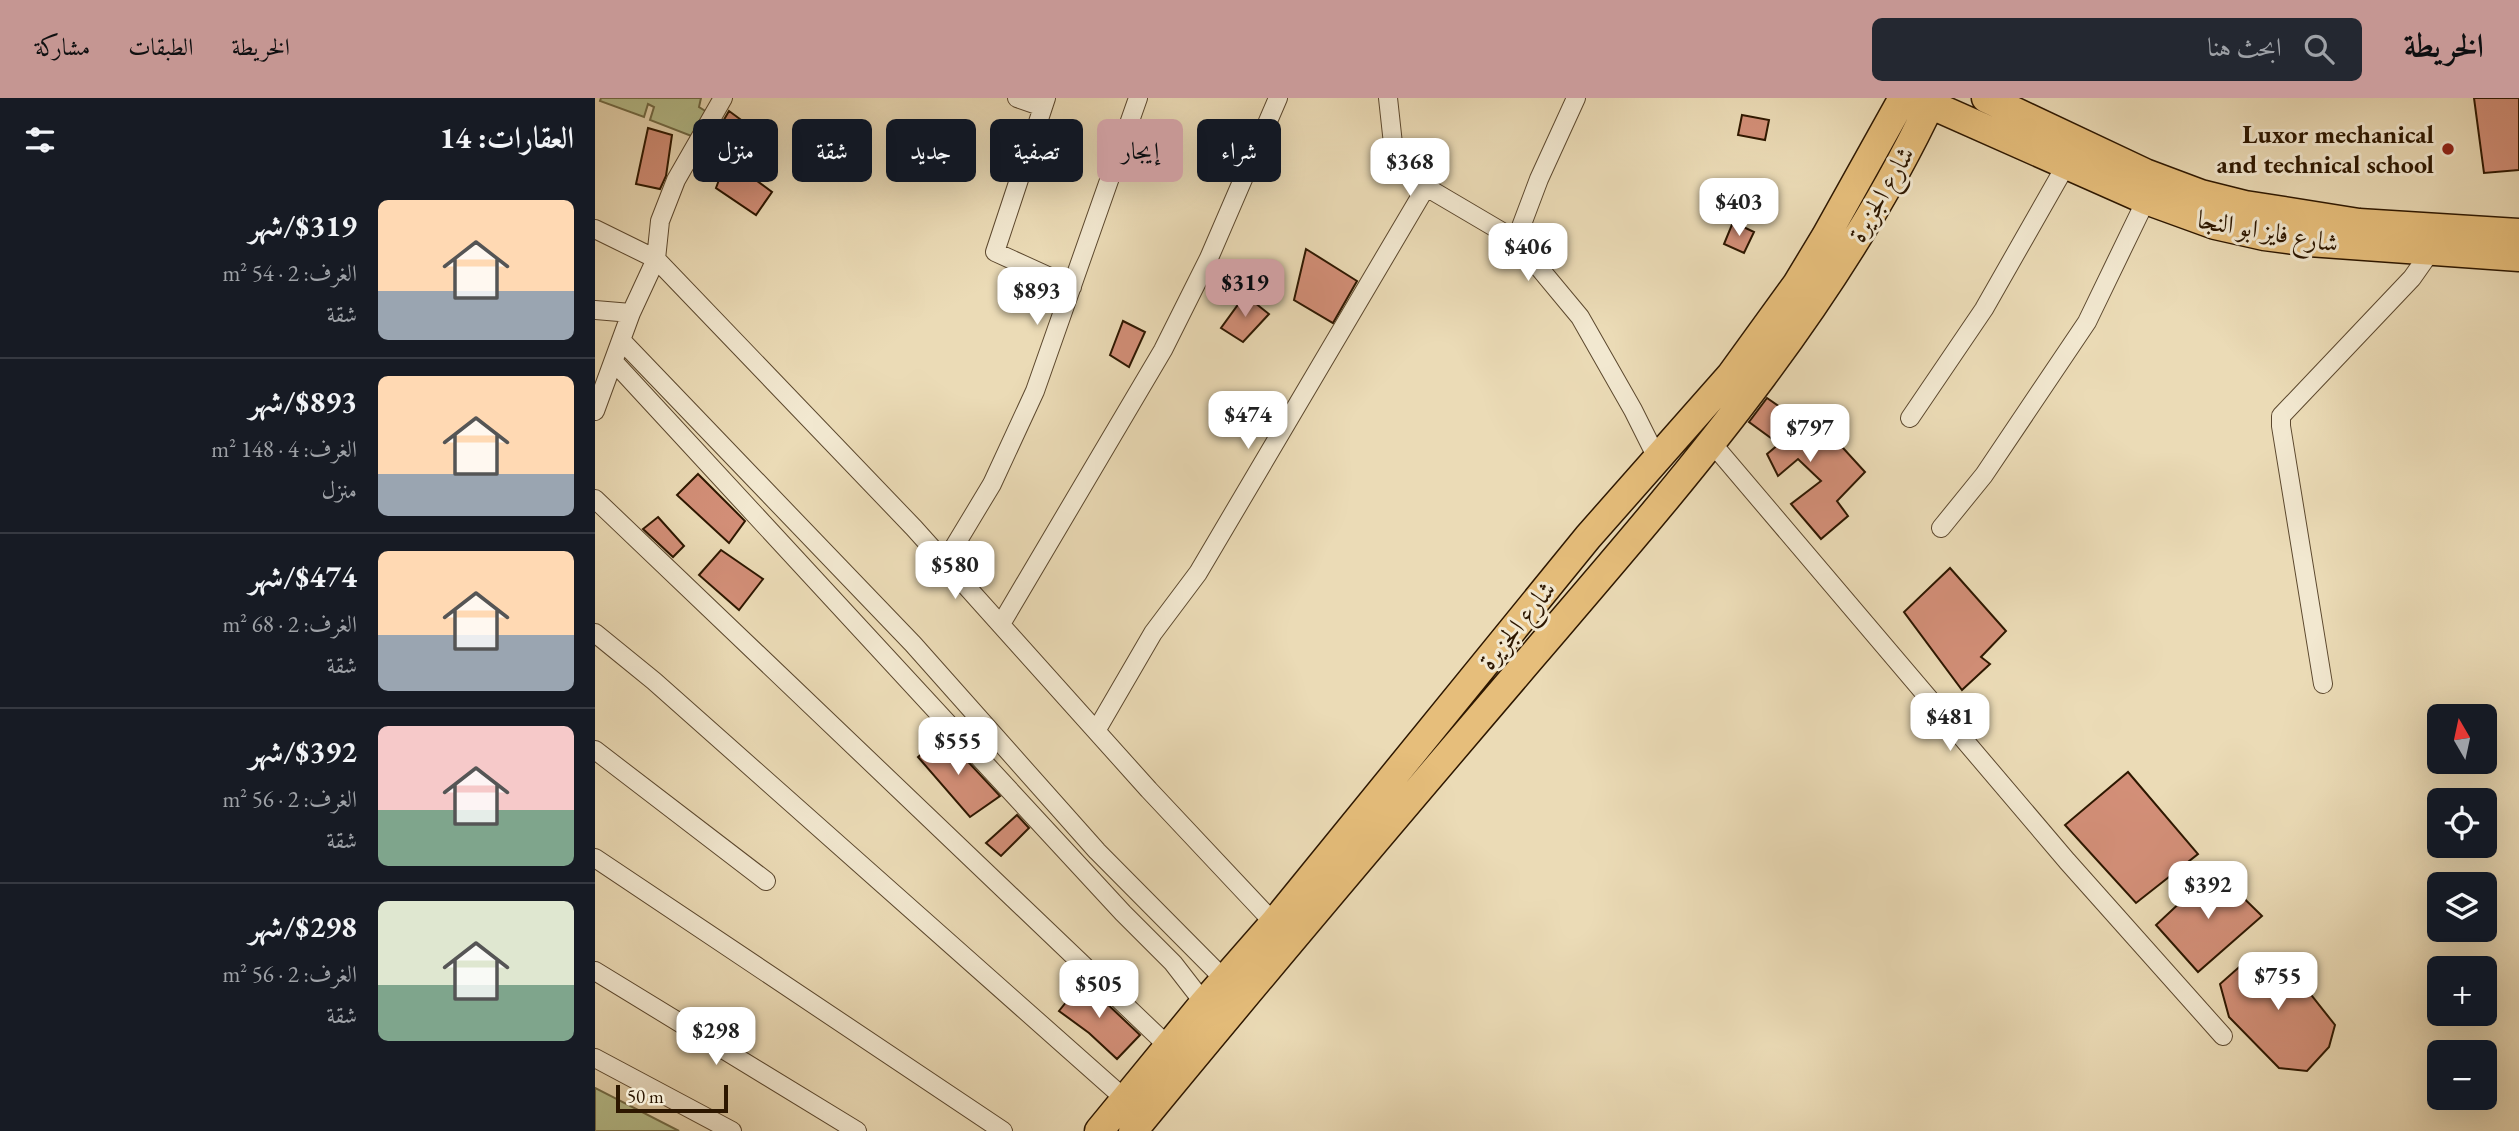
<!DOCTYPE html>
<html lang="ar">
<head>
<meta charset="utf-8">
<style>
  body { margin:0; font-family:"EB Garamond",Amiri,serif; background:#242831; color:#f1f3f6; direction:rtl; height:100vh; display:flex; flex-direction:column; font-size:26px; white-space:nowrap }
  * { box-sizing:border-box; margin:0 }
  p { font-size:23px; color:#9ea1a6 }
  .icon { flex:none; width:38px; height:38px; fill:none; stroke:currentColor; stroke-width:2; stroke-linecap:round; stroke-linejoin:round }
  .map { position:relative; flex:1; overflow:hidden; direction:ltr }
  .details { display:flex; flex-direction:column; background:#171b24; width:595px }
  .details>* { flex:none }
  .hud { position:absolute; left:21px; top:21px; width:665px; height:63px; direction:rtl; display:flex; gap:14px }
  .needle { width:46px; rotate:351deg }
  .tools { position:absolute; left:1832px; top:606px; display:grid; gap:14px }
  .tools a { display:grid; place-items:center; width:70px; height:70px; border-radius:10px; background:#171b24; box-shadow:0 7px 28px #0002; font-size:35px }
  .scale { position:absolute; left:21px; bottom:18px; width:112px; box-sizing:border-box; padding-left:7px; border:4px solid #2d1700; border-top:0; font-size:19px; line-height:24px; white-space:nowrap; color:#2d1700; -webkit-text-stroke:5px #f2e8d0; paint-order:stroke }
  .price { position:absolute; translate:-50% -60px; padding:0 16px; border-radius:14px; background:#fff; color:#222; font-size:23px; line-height:46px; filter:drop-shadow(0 2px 4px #0008) }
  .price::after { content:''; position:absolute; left:50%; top:42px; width:21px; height:16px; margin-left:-10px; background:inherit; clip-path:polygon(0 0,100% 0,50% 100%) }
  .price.current { background:#c59692; color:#111 }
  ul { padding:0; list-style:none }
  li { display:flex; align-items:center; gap:21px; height:175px; padding:0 21px }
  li+li { border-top:2px solid #363941 }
  li span { display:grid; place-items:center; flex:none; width:196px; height:140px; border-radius:10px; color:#555 }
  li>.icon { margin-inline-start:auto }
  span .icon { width:84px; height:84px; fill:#fffc; stroke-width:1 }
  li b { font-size:30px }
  h2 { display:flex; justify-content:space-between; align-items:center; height:84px; padding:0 21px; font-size:30px }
  .tag { padding:0 24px; border-radius:10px; background:#171b24; box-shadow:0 7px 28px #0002; font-size:24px; line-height:63px }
  .tag.current { background:#c59692; color:#111 }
  header { display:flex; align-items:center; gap:42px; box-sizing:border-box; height:98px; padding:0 35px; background:#c59692; color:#111 }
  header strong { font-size:33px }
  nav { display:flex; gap:38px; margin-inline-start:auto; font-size:24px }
  .search { width:490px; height:63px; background:#242831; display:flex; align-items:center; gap:18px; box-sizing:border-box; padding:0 24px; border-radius:10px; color:#9ea1a6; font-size:26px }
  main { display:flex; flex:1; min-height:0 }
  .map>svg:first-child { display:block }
  .green { fill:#b7c08e; stroke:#726c47; stroke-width:2 }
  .building { fill:#d38f78; stroke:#2d1700; stroke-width:2 }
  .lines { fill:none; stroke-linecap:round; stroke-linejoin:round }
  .street-casing { stroke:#5c482e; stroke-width:20 }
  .primary-casing { stroke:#2d1700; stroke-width:31 }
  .street { stroke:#f2e8d0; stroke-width:18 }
  .primary { stroke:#e6be7b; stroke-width:28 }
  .poi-dot { fill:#8f2418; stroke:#f2e8d0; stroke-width:2.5 }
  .labels { text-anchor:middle; stroke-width:6; stroke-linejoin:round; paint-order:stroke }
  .poi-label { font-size:26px; font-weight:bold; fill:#2d1700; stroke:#f2e8d0; text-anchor:end }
  .street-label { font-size:26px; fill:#2d1700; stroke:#f2e8d0 }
</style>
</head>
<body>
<header>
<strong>الخريطة</strong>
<div class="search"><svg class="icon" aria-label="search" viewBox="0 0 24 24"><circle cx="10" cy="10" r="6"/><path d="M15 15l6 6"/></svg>ابحث هنا</div>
<nav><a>الخريطة</a><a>الطبقات</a><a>مشاركة</a></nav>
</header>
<main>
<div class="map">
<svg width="1924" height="1033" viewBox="0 0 1924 1033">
  <rect width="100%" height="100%" fill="#ebdbb6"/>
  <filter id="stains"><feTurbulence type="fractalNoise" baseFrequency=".00286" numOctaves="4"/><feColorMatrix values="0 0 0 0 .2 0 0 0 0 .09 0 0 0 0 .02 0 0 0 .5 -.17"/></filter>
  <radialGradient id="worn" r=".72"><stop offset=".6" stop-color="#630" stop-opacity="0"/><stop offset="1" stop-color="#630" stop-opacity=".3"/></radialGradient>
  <!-- green -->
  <path class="green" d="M 6,0 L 106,0 L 104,9 L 112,14 L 99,39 L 55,22 L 59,9 L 53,6 L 49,19 L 5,3 Z
    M 0,990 L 84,1033 L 0,1033 Z"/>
  <!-- building -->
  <path class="building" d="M 1879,0 L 1924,0 L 1924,72 L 1889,75 Z
    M 134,13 L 149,24 L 140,45 L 160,56 L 154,77 L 177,94 L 161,117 L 121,90 L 128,71 L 108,58 Z
    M 1147,17 L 1174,22 L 1170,42 L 1143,37 Z
    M 53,30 L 77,37 L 71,78 L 65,91 L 41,86 Z
    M 1138,124 L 1159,134 L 1149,155 L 1129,146 Z
    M 711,151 L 762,183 L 738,225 L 699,202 Z
    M 650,197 L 674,216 L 648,244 L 626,230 Z
    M 528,223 L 550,234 L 534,269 L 515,257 Z
    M 1172,300 L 1208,325 L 1218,317 L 1270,374 L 1242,403 L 1253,418 L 1226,441 L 1196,406 L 1226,383 L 1203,361 L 1183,378 L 1172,356 L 1184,346 L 1154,324 Z
    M 103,376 L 150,423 L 134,445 L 82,397 Z
    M 63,419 L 89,448 L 78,459 L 48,431 Z
    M 126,452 L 168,481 L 144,512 L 104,477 Z
    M 1355,470 L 1411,533 L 1386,559 L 1395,566 L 1367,592 L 1309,514 Z
    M 348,637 L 405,698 L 375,719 L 323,659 Z
    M 1533,674 L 1603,756 L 1541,805 L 1470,727 Z
    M 422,717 L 434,730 L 406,758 L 391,745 Z
    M 1620,772 L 1667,818 L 1603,874 L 1561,827 Z
    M 1660,855 L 1687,860 L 1740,927 L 1734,949 L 1712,973 L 1684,970 L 1634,919 L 1625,886 Z
    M 488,883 L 545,937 L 522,961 L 494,935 L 464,913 Z"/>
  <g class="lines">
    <defs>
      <path id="street" d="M 422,0 L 448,9
        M 451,0 L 400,154 L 477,189
        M 793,0 L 799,55 L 809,73 L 831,89 L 921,142
        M 981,0 L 944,81 L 921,142 L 985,219 L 1038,312 L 1063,362
        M 0,131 L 61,161 L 319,430 L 554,692 L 679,825
        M 0,212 L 36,215
        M 26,242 L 318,546 L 502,753 L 630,882
        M 19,264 L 528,815 L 578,865 L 609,905
        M 0,313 L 36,215 L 61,161 L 65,123 L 81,82 L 128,0
        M 1315,320 L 1389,211 L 1471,67
        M 1116,344 L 1472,763 L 1628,938
        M 0,401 L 574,949
        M 1346,430 L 1389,377 L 1492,224 L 1551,102
        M 350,464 L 397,386 L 440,293 L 543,0
        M 406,526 L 568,252 L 614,160 L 683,0
        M 0,535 L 59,583 L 530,1001
        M 1728,586 L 1686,328 L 1686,318 L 1817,180 L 1836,153
        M 501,633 L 558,535 L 603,475 L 831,89
        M 0,652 L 171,783
        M 0,760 L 408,1033
        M 0,873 L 262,1033
        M 0,960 L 137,1033"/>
      <path id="primary" d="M 1321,0 L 1551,102 L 1620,127 L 1669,138 L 1714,144 L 1924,159
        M 1391,0 L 1550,75 L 1606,96 L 1650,107 L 1764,125 L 1924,135
        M 504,1033 L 609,905 L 679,825 L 993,439 L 1136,277 L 1202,186 L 1231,138 L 1308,0
        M 538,1033 C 670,872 805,713 940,555 C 1088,382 1241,208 1338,0"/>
    </defs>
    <!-- street casing -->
    <use href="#street" class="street-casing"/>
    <!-- primary casing -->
    <use href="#primary" class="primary-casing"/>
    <!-- street -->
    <use href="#street" class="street"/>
    <!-- primary -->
    <use href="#primary" class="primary"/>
  </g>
  <!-- markers -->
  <circle class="poi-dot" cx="1853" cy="51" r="7"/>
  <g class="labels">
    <!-- poi labels -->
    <g class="poi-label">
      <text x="1839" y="45">Luxor mechanical<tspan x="1839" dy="30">and technical school</tspan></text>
    </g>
    <!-- street labels -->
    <g class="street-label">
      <text transform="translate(1286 96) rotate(-60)" y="9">شارع الجزيرة</text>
      <text transform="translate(1673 133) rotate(10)" y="9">شارع فايز ابو النجا</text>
      <text transform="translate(922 527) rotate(-51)" y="9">شارع الجزيرة</text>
    </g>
  </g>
  <rect width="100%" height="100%" filter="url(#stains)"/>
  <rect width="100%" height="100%" fill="url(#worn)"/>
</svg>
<div class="tools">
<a><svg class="needle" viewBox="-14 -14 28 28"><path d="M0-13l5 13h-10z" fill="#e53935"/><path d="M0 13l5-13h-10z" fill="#9ea1a6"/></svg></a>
<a><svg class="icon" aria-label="locate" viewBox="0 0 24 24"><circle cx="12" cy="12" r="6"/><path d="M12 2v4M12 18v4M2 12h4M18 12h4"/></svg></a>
<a><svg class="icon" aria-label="layers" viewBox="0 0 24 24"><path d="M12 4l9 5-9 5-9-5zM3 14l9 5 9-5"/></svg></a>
<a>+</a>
<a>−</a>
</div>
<div class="scale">50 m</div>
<b class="price" style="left:815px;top:100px">$368</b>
<b class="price" style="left:1144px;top:140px">$403</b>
<b class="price" style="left:933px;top:185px">$406</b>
<b class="price current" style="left:650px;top:221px">$319</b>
<b class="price" style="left:442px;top:229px">$893</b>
<b class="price" style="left:653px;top:353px">$474</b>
<b class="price" style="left:1215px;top:366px">$797</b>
<b class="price" style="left:360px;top:503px">$580</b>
<b class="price" style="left:1355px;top:655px">$481</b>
<b class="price" style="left:363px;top:679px">$555</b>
<b class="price" style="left:1613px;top:823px">$392</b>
<b class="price" style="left:1683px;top:914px">$755</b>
<b class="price" style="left:504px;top:922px">$505</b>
<b class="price" style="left:121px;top:969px">$298</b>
<div class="hud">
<a class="tag">شراء</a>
<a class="tag current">إيجار</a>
<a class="tag">تصفية</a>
<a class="tag">جديد</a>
<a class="tag">شقة</a>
<a class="tag">منزل</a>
</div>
</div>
<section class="details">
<h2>العقارات: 14<svg class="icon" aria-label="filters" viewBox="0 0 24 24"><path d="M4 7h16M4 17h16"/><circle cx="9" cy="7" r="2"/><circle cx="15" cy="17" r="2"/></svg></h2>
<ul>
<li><span style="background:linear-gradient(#ffd9b3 65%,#9aa5b1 0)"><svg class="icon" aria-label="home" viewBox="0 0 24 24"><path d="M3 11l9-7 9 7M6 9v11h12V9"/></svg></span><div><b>$319/شهر</b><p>الغرف: 2 · 54 m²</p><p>شقة</p></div></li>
<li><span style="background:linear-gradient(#ffd9b3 70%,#9aa5b1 0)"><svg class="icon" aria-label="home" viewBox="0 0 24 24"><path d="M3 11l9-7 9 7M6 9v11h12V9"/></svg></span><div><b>$893/شهر</b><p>الغرف: 4 · 148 m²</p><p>منزل</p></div></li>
<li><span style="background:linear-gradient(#ffd9b3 60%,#9aa5b1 0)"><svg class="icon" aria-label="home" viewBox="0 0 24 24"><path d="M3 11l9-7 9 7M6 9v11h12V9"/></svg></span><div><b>$474/شهر</b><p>الغرف: 2 · 68 m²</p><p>شقة</p></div></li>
<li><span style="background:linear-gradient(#f6c9c9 60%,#7fa58c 0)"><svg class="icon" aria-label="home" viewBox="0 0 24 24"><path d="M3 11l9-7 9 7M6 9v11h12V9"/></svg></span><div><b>$392/شهر</b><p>الغرف: 2 · 56 m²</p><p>شقة</p></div></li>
<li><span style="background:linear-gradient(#dfe7d0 60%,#7fa58c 0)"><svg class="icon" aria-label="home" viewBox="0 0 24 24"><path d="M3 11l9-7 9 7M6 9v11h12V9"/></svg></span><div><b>$298/شهر</b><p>الغرف: 2 · 56 m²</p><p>شقة</p></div></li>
</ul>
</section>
</main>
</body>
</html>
